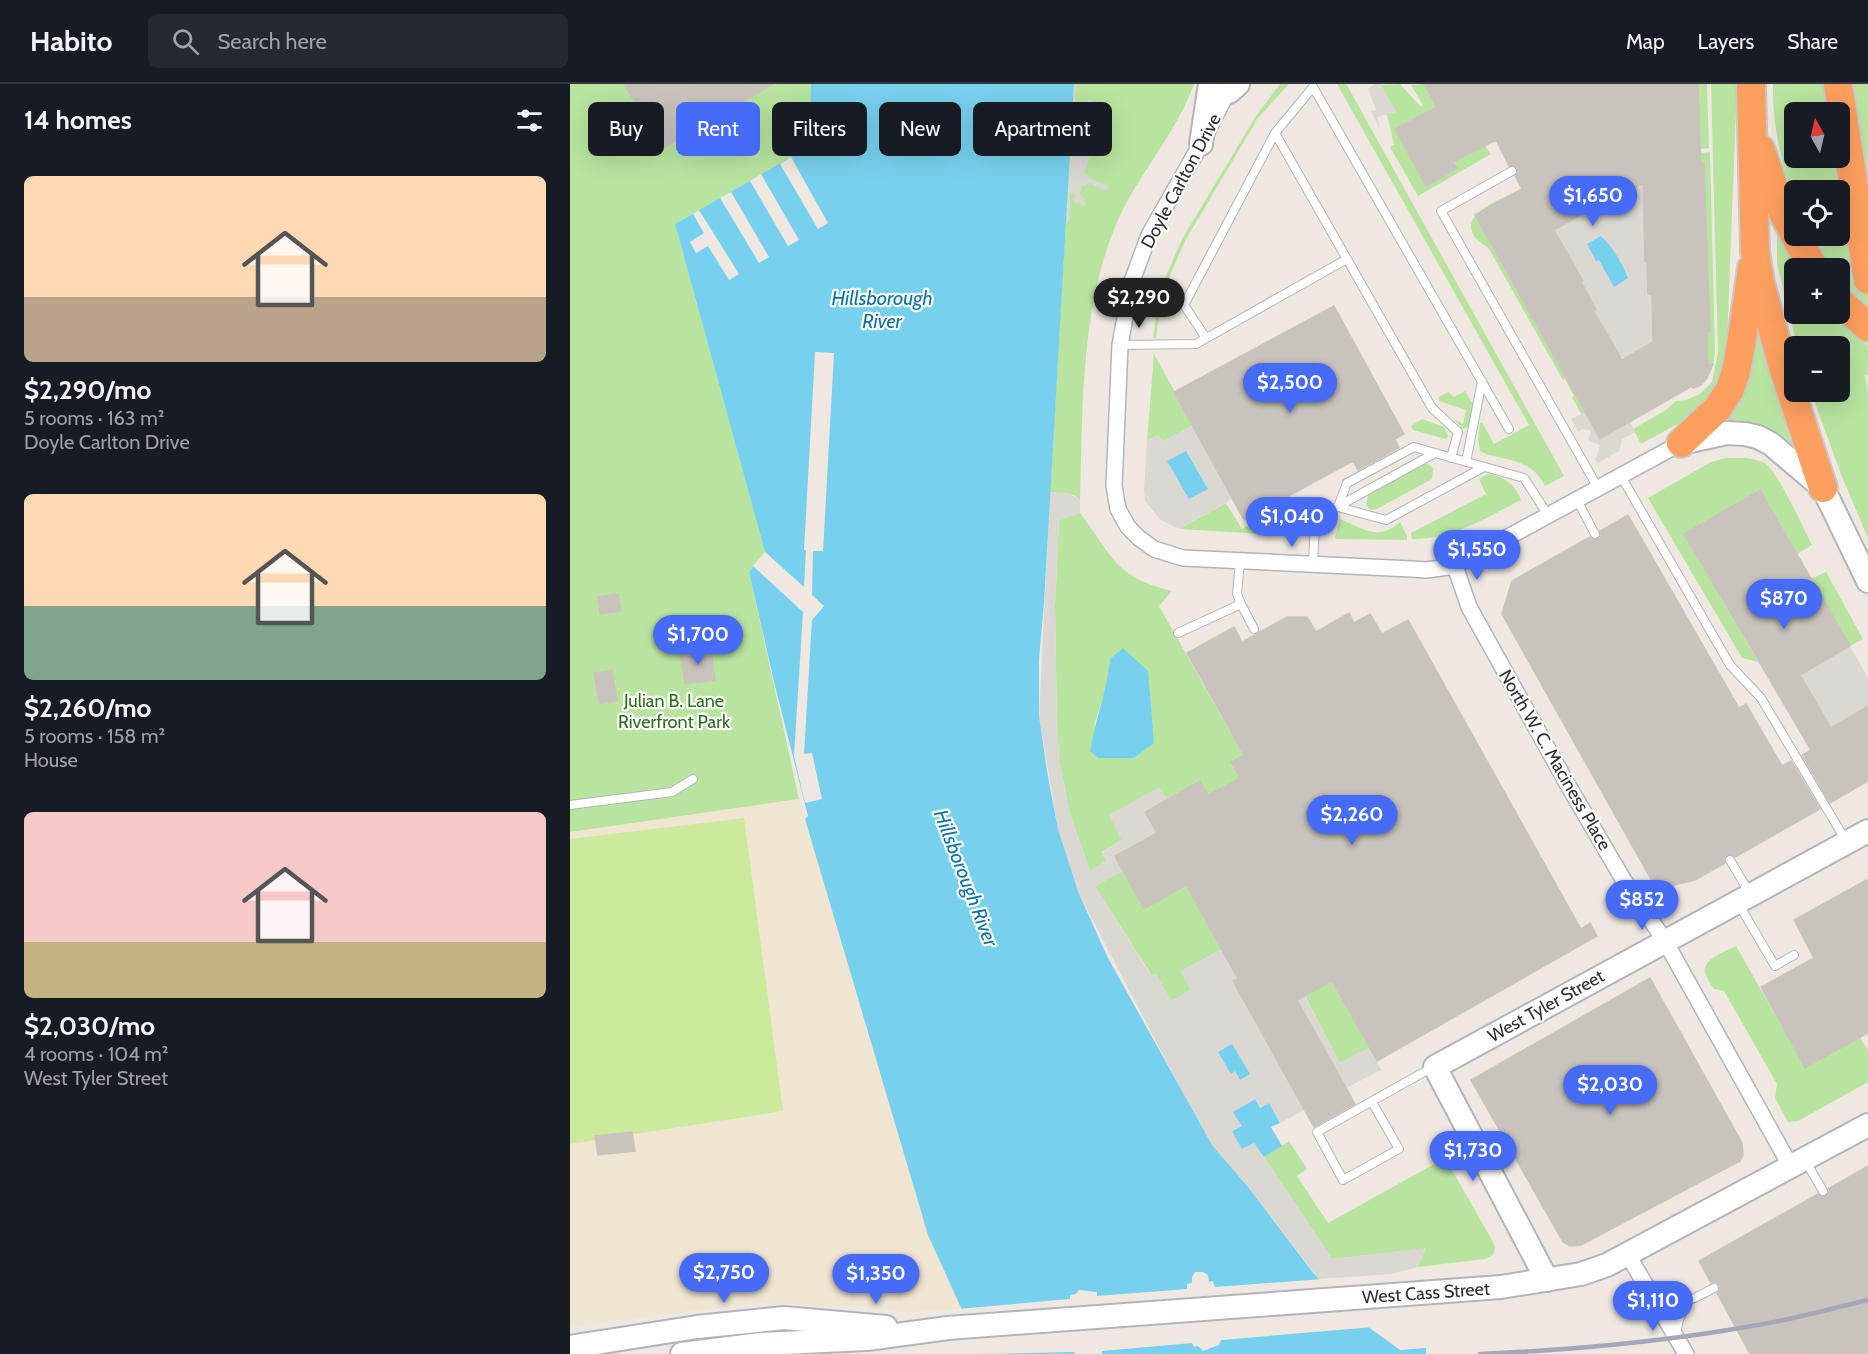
<!DOCTYPE html>
<html lang="en">
<head>
<meta charset="utf-8">
<style>
  body { margin:0; font-family:Cabin,sans-serif; background:#242831; color:#f1f3f6; height:100vh; display:flex; flex-direction:column; font-size:22px; white-space:nowrap }
  * { box-sizing:border-box; margin:0 }
  p { font-size:20px; color:#9ea1a6 }
  .icon { flex:none; width:33px; height:33px; fill:none; stroke:currentColor; stroke-width:2; stroke-linecap:round; stroke-linejoin:round }
  .map { position:relative; flex:1; overflow:hidden }
  .panel { display:flex; flex-direction:column; background:#171b24; width:570px }
  .panel>* { flex:none }
  .banner { position:absolute; left:18px; top:18px; width:570px; height:54px; display:flex; gap:12px }
  .needle { width:39px; rotate:352deg }
  .fabs { position:absolute; left:1214px; top:18px; display:grid; gap:12px }
  .fabs a { display:grid; place-items:center; width:66px; height:66px; border-radius:9px; background:#171b24; box-shadow:0 6px 24px #0002; font-size:30px }
  .price { position:absolute; translate:-50% -51px; padding:0 14px; border-radius:21px; background:#456bf7; color:#fff; font-size:20px; line-height:39px; filter:drop-shadow(0 2px 3px #0008) }
  .price::after { content:''; position:absolute; left:50%; top:36px; width:18px; height:14px; margin-left:-9px; background:inherit; clip-path:polygon(0 0,100% 0,50% 100%) }
  .price.on { background:#222; color:#fff }
  ul { padding:0; list-style:none }
  li { display:grid; align-content:center; gap:12px; height:318px; padding:0 24px }
  li span { display:grid; place-items:center; height:186px; border-radius:9px; color:#555 }
  li>.icon { margin-inline-start:auto }
  span .icon { width:108px; height:108px; fill:#fffc; stroke-width:1 }
  li b { font-size:26px }
  h2 { display:flex; justify-content:space-between; align-items:center; height:72px; padding:0 24px; font-size:26px }
  .chip { padding:0 21px; border-radius:9px; background:#171b24; box-shadow:0 6px 24px #0002; font-size:21px; line-height:54px }
  .chip.on { background:#456bf7; color:#fff }
  header { display:flex; align-items:center; gap:36px; box-sizing:border-box; height:84px; padding:0 30px; background:#171b24; border-bottom:2px solid #363941 }
  header strong { font-size:28px }
  nav { display:flex; gap:33px; margin-inline-start:auto; font-size:21px }
  .search { width:420px; height:54px; background:#242831; display:flex; align-items:center; gap:15px; box-sizing:border-box; padding:0 21px; border-radius:9px; color:#9ea1a6; font-size:22px }
  main { display:flex; flex:1; min-height:0 }
  .map>svg:first-child { display:block }
  .education { fill:#efe5d1 }
  .green { fill:#b8e49f; fill-rule:evenodd }
  .pitch { fill:#cbea9b }
  .plaza { fill:#dbd8d4 }
  .water { fill:#77d1ee }
  .pier { fill:#efe8e1 }
  .building { fill:#c8c3bc; stroke:#cbc4ba; stroke-width:1.5; fill-rule:evenodd }
  .lines { fill:none; stroke-linecap:round; stroke-linejoin:round }
  .street-tunnel { stroke:#c8c3bd; stroke-width:15; stroke-dasharray:15 8; stroke-linecap:butt }
  .lane-casing { stroke:#b1b4be; stroke-width:10 }
  .street-casing { stroke:#b1b4be; stroke-width:18 }
  .secondary-casing { stroke:#b1b4be; stroke-width:26 }
  .highway-casing { stroke:#c9c9c9; stroke-width:32 }
  .lane { stroke:#fff; stroke-width:8 }
  .street { stroke:#fff; stroke-width:15 }
  .secondary { stroke:#fff; stroke-width:22 }
  .highway { stroke:#fc9f5f; stroke-width:28 }
  .rail { stroke:#a3a7b8; stroke-width:4.5 }
  .labels { text-anchor:middle; stroke-width:4.5; stroke-linejoin:round; paint-order:stroke }
  .street-label { font-size:18px; fill:#2e2e2e; stroke:#fff }
  .park-label { font-size:18px; fill:#2f6c1d; stroke:#fff }
  .water-label { font-size:20px; font-style:italic; fill:#1072a0; stroke:#fff }
</style>
</head>
<body>
<header>
<strong>Habito</strong>
<div class="search"><svg class="icon" aria-label="search" viewBox="0 0 24 24"><circle cx="10" cy="10" r="6"/><path d="M15 15l6 6"/></svg>Search here</div>
<nav><a>Map</a><a>Layers</a><a>Share</a></nav>
</header>
<main>
<section class="panel">
<h2>14 homes<svg class="icon" aria-label="filters" viewBox="0 0 24 24"><path d="M4 7h16M4 17h16"/><circle cx="9" cy="7" r="2"/><circle cx="15" cy="17" r="2"/></svg></h2>
<ul>
<li><span style="background:linear-gradient(#ffd9b3 65%,#b9a48a 0)"><svg class="icon" aria-label="home" viewBox="0 0 24 24"><path d="M3 11l9-7 9 7M6 9v11h12V9"/></svg></span><div><b>$2,290/mo</b><p>5 rooms · 163 m²</p><p>Doyle Carlton Drive</p></div></li>
<li><span style="background:linear-gradient(#ffd9b3 60%,#7fa58c 0)"><svg class="icon" aria-label="home" viewBox="0 0 24 24"><path d="M3 11l9-7 9 7M6 9v11h12V9"/></svg></span><div><b>$2,260/mo</b><p>5 rooms · 158 m²</p><p>House</p></div></li>
<li><span style="background:linear-gradient(#f6c9c9 70%,#c2b280 0)"><svg class="icon" aria-label="home" viewBox="0 0 24 24"><path d="M3 11l9-7 9 7M6 9v11h12V9"/></svg></span><div><b>$2,030/mo</b><p>4 rooms · 104 m²</p><p>West Tyler Street</p></div></li>
</ul>
</section>
<div class="map">
<svg width="1298" height="1270" viewBox="0 0 1298 1270">
  <rect width="100%" height="100%" fill="#efe8e1"/>
  <!-- education -->
  <path class="education" d="M 229,715 L 358,1151 L 392,1225 L 335,1228 L 297,1223 L 183,1219 L 0,1243 L 0,748 Z"/>
  <!-- green -->
  <path class="green" d="M 0,0 L 241,0 L 238,63 L 105,140 L 195,468 L 179,488 L 229,715 L 0,748 Z
    M 504,0 L 624,0 C 606,51 566,92 545,143 C 510,229 513,325 510,416 L 504,411 L 480,408 Z
    M 710,0 L 719,0 L 688,34 L 615,157 L 592,210 L 586,254 L 583,254 L 590,206 L 612,155 L 686,32 Z
    M 767,0 L 776,0 L 779,5 L 994,392 L 975,402 C 962,377 942,377 916,370 L 910,367 L 908,355 L 910,339 L 912,338 L 924,360 L 959,341 Z
    M 830,0 L 851,23 L 853,21 L 841,1 L 854,0 L 867,23 L 825,45 L 856,102 L 887,85 L 883,78 L 915,62 L 921,70 L 848,112 L 820,63 L 824,61 L 817,30 L 826,28 L 810,1 Z
    M 1128,0 L 1137,0 L 1139,64 L 1130,65 Z
    M 1141,0 L 1167,0 L 1157,259 C 1155,273 1155,288 1148,300 C 1132,330 1100,344 1071,360 L 1063,345 L 1096,326 L 1106,317 L 1116,316 L 1130,310 L 1142,298 L 1148,268 Z
    M 1203,0 L 1256,0 L 1260,28 L 1224,28 L 1224,74 L 1266,74 L 1274,133 L 1298,129 L 1298,228 L 1269,195 L 1269,184 L 1261,184 L 1241,152 L 1269,152 L 1269,106 L 1224,106 L 1224,113 C 1210,77 1202,38 1203,0 Z
    M 1279,0 L 1298,0 L 1298,124 Z
    M 1140,68 L 1145,270 L 1143,280 L 1138,281 L 1137,247 L 1140,247 L 1134,79 L 1130,79 L 1130,69 Z
    M 942,109 L 949,123 L 1015,328 L 1011,330 L 1002,313 L 1004,312 L 995,295 L 993,296 L 919,165 C 914,160 907,157 904,152 C 890,130 928,117 942,109 Z
    M 1207,151 L 1232,184 L 1224,184 L 1224,230 L 1266,230 L 1298,262 L 1298,291 L 1295,291 L 1298,310 L 1298,454 L 1272,393 L 1241,308 L 1269,308 L 1269,262 L 1227,262 L 1207,179 Z
    M 1185,241 L 1224,369 L 1149,345 Z
    M 584,270 L 623,341 L 592,358 L 588,351 L 577,357 Z
    M 895,307 L 903,320 L 898,343 L 893,345 L 884,335 L 893,340 L 896,326 L 869,317 L 869,313 L 878,308 L 884,313 Z
    M 852,335 L 874,343 L 878,352 L 876,355 L 843,346 L 841,342 Z
    M 1156,374 C 1168,374 1181,373 1193,378 C 1206,383 1234,446 1242,461 L 1227,470 L 1114,450 L 1188,578 L 1172,574 L 1078,414 L 1141,378 Z
    M 853,380 L 858,380 L 863,384 L 862,395 L 807,425 L 800,426 L 796,421 L 798,411 Z
    M 918,390 C 934,393 946,400 951,416 C 917,433 882,456 842,455 L 841,449 L 916,410 L 909,395 Z
    M 727,416 C 720,428 718,439 725,452 L 609,445 L 656,419 L 672,445 Z
    M 510,429 C 543,472 544,493 602,507 L 589,522 L 663,653 L 679,645 L 689,663 L 661,678 L 670,694 L 638,711 L 630,697 L 597,715 L 540,731 L 552,756 L 532,768 L 536,777 L 520,787 L 500,730 L 489,675 L 487,639 L 485,522 L 489,436 ZM 540,575 L 564,674 L 524,641 L 538,598 Z
    M 770,435 C 793,444 807,458 830,438 L 837,452 L 837,456 L 766,455 L 765,453 Z
    M 1256,488 L 1293,555 L 1280,562 L 1241,495 Z
    M 594,762 L 652,865 L 611,887 L 621,906 L 601,917 L 586,890 L 582,892 L 525,802 L 553,787 L 574,824 L 604,808 Z
    M 1166,862 L 1235,983 L 1290,953 L 1298,967 L 1298,998 L 1228,1037 L 1218,1038 L 1205,1014 L 1207,1000 L 1154,907 L 1144,905 C 1141,900 1136,894 1135,888 C 1132,875 1157,867 1166,862 Z
    M 762,897 L 799,964 L 770,979 L 735,912 Z
    M 719,1057 L 737,1085 L 727,1092 L 758,1139 L 875,1074 L 922,1156 L 925,1164 L 923,1171 L 915,1175 L 848,1183 L 855,1165 L 762,1175 L 694,1073 Z"/>
  <!-- pitch -->
  <path class="pitch" d="M 174,734 L 213,1027 L 0,1060 L 0,755 Z"/>
  <!-- plaza -->
  <path class="plaza" d="M 504,0 L 506,0 L 504,33 L 507,33 L 510,26 L 508,24 L 513,18 L 516,20 L 519,15 L 524,19 L 512,35 L 514,39 L 518,41 L 524,67 L 522,67 L 514,88 L 519,94 L 538,102 L 535,107 L 520,99 L 511,103 L 510,110 L 517,120 L 512,123 L 509,118 L 507,120 L 502,115 L 505,113 L 504,109 L 500,109 L 499,136 L 495,142 Z
    M 804,0 L 811,0 L 826,28 L 807,33 L 810,46 L 801,27 L 806,26 L 798,5 Z
    M 1077,92 L 1073,104 L 1075,178 L 1077,178 L 1082,210 L 1083,249 L 1088,258 L 1062,276 L 1043,271 L 1042,259 L 1023,226 L 1026,225 L 1011,198 L 1013,196 L 992,160 L 979,155 L 985,136 L 997,139 L 1024,123 L 1026,126 L 1062,105 Z
    M 1015,328 L 1031,355 L 1058,340 L 1060,338 L 1065,348 L 1052,355 L 1049,367 L 1028,379 L 1024,375 L 1027,373 L 1030,361 L 1018,357 L 1021,347 L 1012,345 L 1008,347 L 1001,335 Z
    M 623,341 L 662,415 L 609,445 L 591,436 L 575,417 L 574,405 L 577,357 L 588,351 L 592,358 Z
    M 480,408 L 499,409 L 510,416 L 510,429 L 489,436 L 485,522 L 487,639 L 489,675 L 500,730 L 520,786 L 536,777 L 532,769 L 552,756 L 539,731 L 589,703 L 597,715 L 575,728 L 594,762 L 545,772 L 553,787 L 525,802 L 581,892 L 586,889 L 601,917 L 621,906 L 611,887 L 652,865 L 709,865 L 770,978 L 799,964 L 811,986 L 710,1039 L 699,1019 L 690,1024 L 684,1015 L 664,1028 L 672,1042 L 662,1047 L 684,1058 L 762,1175 L 855,1164 L 848,1183 L 822,1190 L 749,1195 L 678,1103 L 642,1061 L 628,1038 L 509,810 L 488,745 L 469,632 Z
    M 1280,562 L 1298,594 L 1298,622 L 1261,644 L 1242,613 L 1218,627 L 1205,605 Z"/>
  <!-- water -->
  <path class="water" d="M 241,0 L 504,0 L 474,519 L 469,575 L 469,632 L 478,693 L 488,745 L 509,810 L 538,874 L 642,1061 L 678,1103 L 741,1186 L 775,1226 L 830,1266 L 856,1264 L 856,1270 L 412,1270 L 358,1151 L 235,735 L 238,732 L 205,602 L 179,488 L 195,468 L 105,140 L 238,63 Z
    M 1031,152 C 1043,164 1052,178 1058,194 L 1044,203 L 1029,176 L 1026,177 L 1017,160 Z
    M 616,367 L 638,405 L 619,415 L 597,377 Z
    M 553,564 L 578,587 L 584,659 L 564,674 L 528,674 L 520,667 C 525,636 537,607 540,575 Z
    M 662,960 L 680,990 L 670,996 L 665,987 L 661,990 L 648,968 Z
    M 685,1015 L 690,1024 L 699,1019 L 710,1039 L 701,1043 L 712,1062 L 694,1073 L 684,1059 L 672,1065 L 662,1047 L 672,1042 L 663,1028 Z"/>
  <!-- pier -->
  <path class="pier" d="M 221,73 L 258,139 L 248,145 L 210,80 Z
    M 191,90 L 229,156 L 218,162 L 180,97 Z
    M 161,108 L 199,173 L 189,179 L 150,114 Z
    M 129,126 L 169,190 L 159,196 L 138,162 L 126,169 L 120,158 L 134,149 L 123,130 Z
    M 245,268 L 264,269 L 253,467 L 243,467 L 242,511 L 254,522 L 242,536 L 234,670 L 242,669 L 252,715 L 235,719 L 224,672 L 233,528 L 183,482 L 195,468 L 234,503 L 236,466 L 234,466 Z
    M 625,1188 L 633,1188 L 638,1191 L 639,1198 L 643,1197 L 645,1203 L 753,1195 L 777,1224 L 804,1243 L 651,1256 L 649,1261 L 633,1267 L 628,1262 L 624,1263 L 622,1259 L 532,1267 L 532,1270 L 505,1270 L 504,1268 L 409,1270 L 388,1225 L 500,1215 L 500,1211 L 506,1210 L 509,1206 L 527,1208 L 527,1212 L 617,1205 L 617,1200 L 622,1199 L 622,1193 Z"/>
  <!-- building -->
  <path class="building" d="M 54,0 L 203,0 L 92,65 Z
    M 854,0 L 1128,0 L 1131,79 L 1134,79 L 1140,247 L 1137,247 L 1138,281 L 1143,280 L 1137,294 L 1131,301 L 1123,304 L 1122,302 L 1030,355 L 905,131 L 952,105 L 945,92 L 947,85 L 945,82 L 939,82 L 926,56 L 883,78 L 887,85 L 856,102 L 825,45 L 867,23 ZM 1073,99 L 1075,178 L 1077,178 L 1078,210 L 1082,210 L 1083,258 L 1052,276 L 1023,226 L 1026,225 L 1011,198 L 1013,197 L 984,146 L 1024,123 L 1025,126 Z
    M 764,222 L 834,350 L 825,355 L 829,364 L 788,386 L 783,377 L 674,436 L 604,308 Z
    M 1190,406 L 1280,562 L 1230,591 L 1261,644 L 1298,622 L 1298,697 L 1260,719 L 1232,671 L 1241,666 L 1114,450 Z
    M 1058,431 L 1169,624 L 1176,620 L 1212,682 L 1221,677 L 1250,725 L 1165,773 L 1162,771 L 1157,771 L 1155,774 L 1155,779 L 1125,796 L 1096,803 L 1082,797 L 932,530 L 942,497 L 1020,453 L 1024,456 L 1028,455 L 1031,451 L 1030,447 Z
    M 48,510 L 51,527 L 30,530 L 28,513 Z
    M 779,529 L 784,539 L 800,530 L 812,550 L 838,536 L 1011,845 L 1020,839 L 1027,852 L 807,977 L 762,897 L 727,916 L 785,1020 L 744,1043 L 663,897 L 668,895 L 616,801 L 574,825 L 545,772 L 587,749 L 575,728 L 630,697 L 638,711 L 670,694 L 661,678 L 674,671 L 617,569 L 664,543 L 672,558 L 717,533 L 737,533 L 746,548 Z
    M 141,565 L 145,596 L 115,600 L 110,569 Z
    M 42,586 L 47,617 L 29,620 L 24,589 Z
    M 1298,795 L 1298,949 L 1235,984 L 1191,903 L 1244,874 L 1224,836 Z
    M 1080,894 L 1172,1059 L 1173,1071 L 1170,1077 L 1011,1161 L 1000,1162 L 993,1158 L 901,996 Z
    M 62,1048 L 65,1067 L 28,1071 L 25,1052 Z
    M 1298,1082 L 1298,1270 L 1180,1270 L 1147,1209 L 1150,1205 L 1149,1201 L 1145,1198 L 1141,1199 L 1129,1177 L 1248,1110 L 1256,1112 L 1258,1109 L 1258,1105 Z"/>
  <g class="lines">
    <!-- street-tunnel -->
    <path class="street-tunnel" d="M 1237,1270 L 1298,1256"/>
    <defs>
      <path id="lane" d="M 705,49 L 862,324 L 888,348 L 881,374
        M 942,87 L 871,127 L 1028,404
        M 636,254 L 614,221 L 705,49 L 743,3 L 939,345
        M 550,261 L 626,260 L 777,175
        M 865,369 L 844,363 L 777,399 L 768,423 L 816,436 L 914,383
        M 896,378 L 912,297
        M 1051,392 L 1160,581 L 1191,614 L 1276,757
        M 1007,416 L 1025,450
        M 743,481 L 745,435 L 865,369 L 954,394 L 978,431
        M 671,520 L 684,545
        M 608,549 L 671,520 L 667,510 L 670,477
        M 0,721 L 102,708 L 123,695
        M 1160,776 L 1179,808
        M 1168,819 L 1205,882 L 1224,871
        M 802,1018 L 829,1065 L 773,1096 L 747,1048 L 863,983
        M 1236,1078 L 1253,1107
        M 1084,1211 C 1111,1224 1120,1217 1144,1204
        M 1106,1249 L 1109,1236 L 1116,1219"/>
      <path id="street" d="M 661,1 L 631,60 L 579,151 L 561,200 L 550,261 L 544,402 L 548,425 L 558,443 L 569,454 L 584,465 L 613,474 L 842,485 L 857,486 L 885,482 L 1111,359
        M 885,482 L 899,523 L 999,703 L 1053,795 L 1095,857 L 1221,1083
        M 1058,1171 L 1116,1270"/>
      <path id="secondary" d="M 659,8 L 668,0
        M 631,60 L 640,0
        M 1111,359 L 1157,349 L 1175,350 L 1188,353 L 1201,360 L 1253,404 L 1298,497
        M 977,1196 L 865,983 L 1298,747
        M 0,1263 L 127,1243 L 214,1234 L 316,1243
        M 112,1270 L 191,1260 L 297,1255 L 378,1244 L 931,1203 L 1011,1190 L 1037,1181 L 1298,1041"/>
      <path id="highway" d="M 1181,0 L 1185,167 L 1190,199 L 1213,283 L 1253,404
        M 1268,0 L 1298,196
        M 1190,65 L 1213,129 L 1224,149
        M 1225,152 L 1244,184
        M 1269,217 L 1298,243
        M 1111,359 L 1148,324 L 1159,307 L 1166,288 L 1171,261 L 1182,184"/>
    </defs>
    <!-- lane casing -->
    <use href="#lane" class="lane-casing"/>
    <!-- street casing -->
    <use href="#street" class="street-casing"/>
    <!-- secondary casing -->
    <use href="#secondary" class="secondary-casing"/>
    <!-- highway casing -->
    <use href="#highway" class="highway-casing"/>
    <!-- lane -->
    <use href="#lane" class="lane"/>
    <!-- street -->
    <use href="#street" class="street"/>
    <!-- secondary -->
    <use href="#secondary" class="secondary"/>
    <!-- highway -->
    <use href="#highway" class="highway"/>
    <!-- rail -->
    <path class="rail" d="M 910,1270 C 1001,1266 1092,1258 1182,1242 C 1221,1236 1260,1225 1298,1216"/>
  </g>
  <g class="labels">
    <!-- street labels -->
    <g class="street-label">
      <text transform="translate(611 97) rotate(-62)" y="6">Doyle Carlton Drive</text>
      <text transform="translate(985 676) rotate(60)" y="6">North W. C. Maciness Place</text>
      <text transform="translate(976 922) rotate(-29)" y="6">West Tyler Street</text>
      <text transform="translate(856 1209) rotate(-4)" y="6">West Cass Street</text>
    </g>
    <!-- park labels -->
    <g class="park-label">
      <text x="104" y="623">Julian B. Lane<tspan x="104" dy="21">Riverfront Park</tspan></text>
    </g>
    <!-- water labels -->
    <g class="water-label">
      <text x="312" y="221">Hillsborough<tspan x="312" dy="23">River</tspan></text>
      <text transform="translate(396 794) rotate(69)" y="7">Hillsborough River</text>
    </g>
  </g>
</svg>
<div class="fabs">
<a><svg class="needle" viewBox="-14 -14 28 28"><path d="M0-13l5 13h-10z" fill="#e53935"/><path d="M0 13l5-13h-10z" fill="#9ea1a6"/></svg></a>
<a><svg class="icon" aria-label="locate" viewBox="0 0 24 24"><circle cx="12" cy="12" r="6"/><path d="M12 2v4M12 18v4M2 12h4M18 12h4"/></svg></a>
<a>+</a>
<a>−</a>
</div>
<b class="price" style="left:1023px;top:143px">$1,650</b>
<b class="price on" style="left:569px;top:245px">$2,290</b>
<b class="price" style="left:720px;top:330px">$2,500</b>
<b class="price" style="left:722px;top:464px">$1,040</b>
<b class="price" style="left:907px;top:497px">$1,550</b>
<b class="price" style="left:1214px;top:546px">$870</b>
<b class="price" style="left:128px;top:582px">$1,700</b>
<b class="price" style="left:782px;top:762px">$2,260</b>
<b class="price" style="left:1072px;top:847px">$852</b>
<b class="price" style="left:1040px;top:1032px">$2,030</b>
<b class="price" style="left:903px;top:1098px">$1,730</b>
<b class="price" style="left:154px;top:1220px">$2,750</b>
<b class="price" style="left:306px;top:1221px">$1,350</b>
<b class="price" style="left:1083px;top:1248px">$1,110</b>
<div class="banner">
<a class="chip">Buy</a>
<a class="chip on">Rent</a>
<a class="chip">Filters</a>
<a class="chip">New</a>
<a class="chip">Apartment</a>
</div>
</div>
</main>
</body>
</html>
